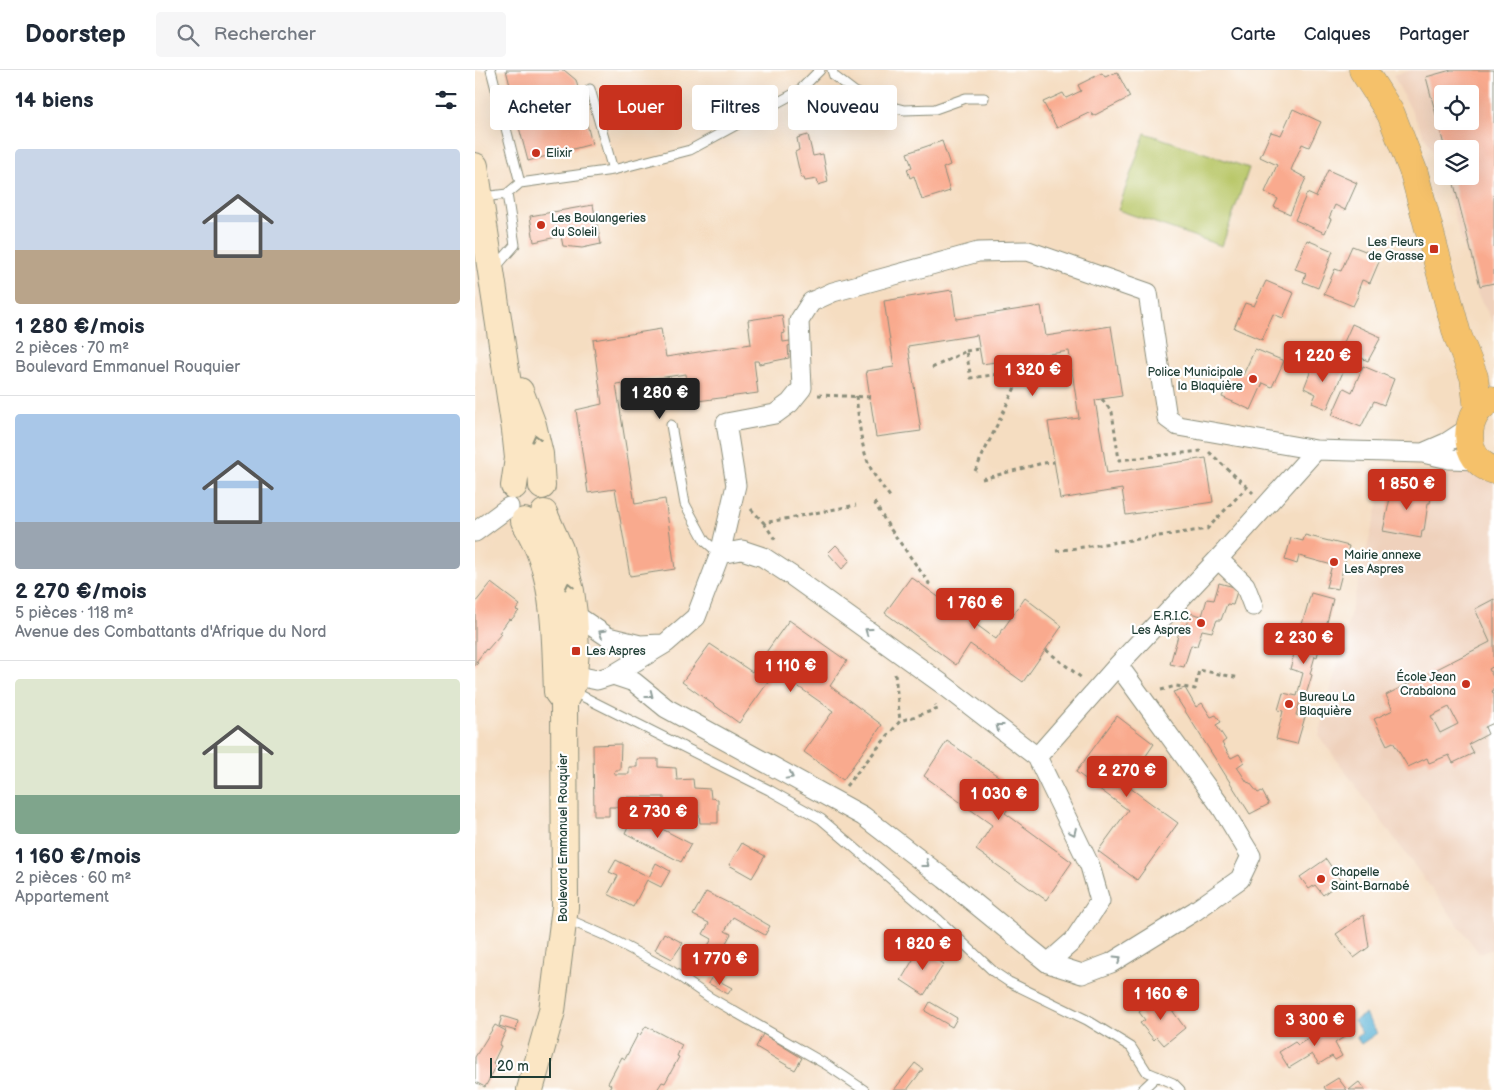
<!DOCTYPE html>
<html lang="fr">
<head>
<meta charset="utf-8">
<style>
  body { margin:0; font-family:"Balsamiq Sans",sans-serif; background:#f6f6f7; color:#1f2937; height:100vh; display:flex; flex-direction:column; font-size:19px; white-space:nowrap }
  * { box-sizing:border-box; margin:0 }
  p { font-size:16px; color:#747a83 }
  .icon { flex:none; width:28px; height:28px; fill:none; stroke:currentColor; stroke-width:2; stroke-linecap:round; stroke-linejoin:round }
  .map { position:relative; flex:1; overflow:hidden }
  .side { display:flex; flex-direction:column; background:#fff; width:475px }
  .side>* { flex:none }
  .hud { position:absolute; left:15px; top:15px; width:475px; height:45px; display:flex; gap:10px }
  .tools { position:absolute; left:959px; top:15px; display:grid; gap:10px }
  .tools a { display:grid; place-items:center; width:45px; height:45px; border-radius:5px; background:#fff; box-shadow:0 5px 20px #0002; font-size:25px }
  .scale { position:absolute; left:15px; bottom:12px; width:61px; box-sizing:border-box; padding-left:5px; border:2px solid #1f3d34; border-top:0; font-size:14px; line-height:18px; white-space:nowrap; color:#1f3d34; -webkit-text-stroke:4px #fff; paint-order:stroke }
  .price { position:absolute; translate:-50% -42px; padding:0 11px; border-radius:5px; background:#c8321e; color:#fff; font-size:16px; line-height:32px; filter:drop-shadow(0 1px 2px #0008) }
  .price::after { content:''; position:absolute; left:50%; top:30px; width:15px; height:11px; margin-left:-8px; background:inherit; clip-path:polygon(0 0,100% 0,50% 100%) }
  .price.current { background:#222; color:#fff }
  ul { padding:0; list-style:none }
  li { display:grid; align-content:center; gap:10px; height:265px; padding:0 15px }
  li+li { border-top:1px solid #e0e1e3 }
  li span { display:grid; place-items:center; height:155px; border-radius:5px; color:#555 }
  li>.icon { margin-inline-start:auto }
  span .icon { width:90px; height:90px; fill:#fffc; stroke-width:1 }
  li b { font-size:21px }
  h2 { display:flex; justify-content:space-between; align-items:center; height:60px; padding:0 15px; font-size:21px }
  .pill { padding:0 18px; border-radius:5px; background:#fff; box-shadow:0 5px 20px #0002; font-size:18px; line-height:45px }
  .pill.current { background:#c8321e; color:#fff }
  header { display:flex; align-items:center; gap:30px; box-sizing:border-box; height:70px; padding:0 25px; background:#fff; border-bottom:1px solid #e0e1e3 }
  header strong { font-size:24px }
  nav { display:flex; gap:28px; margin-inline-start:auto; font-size:18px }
  .search { width:350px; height:45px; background:#f6f6f7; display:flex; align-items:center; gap:12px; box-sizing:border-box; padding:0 18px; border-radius:5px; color:#747a83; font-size:19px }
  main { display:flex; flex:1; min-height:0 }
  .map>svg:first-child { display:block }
  .built { fill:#efd1bc; fill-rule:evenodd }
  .green { fill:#bac86a; stroke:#6c824f }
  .water { fill:#56b0d4; stroke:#3a7684 }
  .building { fill:#f9aa8e; fill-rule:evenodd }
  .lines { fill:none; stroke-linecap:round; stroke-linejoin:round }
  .lane-casing { stroke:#8a8d7a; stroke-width:11 }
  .street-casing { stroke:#8a8d7a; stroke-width:21 }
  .secondary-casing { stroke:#8a8d7a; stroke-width:28 }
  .primary-casing { stroke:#8a8d7a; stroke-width:29 }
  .path { stroke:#8a8d7a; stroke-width:3; stroke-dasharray:4 4; stroke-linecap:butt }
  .lane { stroke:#fff; stroke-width:9 }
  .street { stroke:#fff; stroke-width:19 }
  .secondary { stroke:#fbe6c4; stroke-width:26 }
  .primary { stroke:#f5c16b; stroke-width:28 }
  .oneway { stroke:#8d927c }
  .oneway2 { stroke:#8f9e9a }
  .poi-dot { fill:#c8321e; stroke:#fff; stroke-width:2 }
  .labels { text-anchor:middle; stroke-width:4.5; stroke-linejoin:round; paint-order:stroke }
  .poi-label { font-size:12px; fill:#1f3d34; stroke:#fff; text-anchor:start }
  .street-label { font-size:12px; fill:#1f3d34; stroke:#fff }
</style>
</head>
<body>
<header>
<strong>Doorstep</strong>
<div class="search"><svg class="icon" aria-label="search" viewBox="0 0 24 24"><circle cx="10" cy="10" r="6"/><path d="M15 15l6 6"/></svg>Rechercher</div>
<nav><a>Carte</a><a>Calques</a><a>Partager</a></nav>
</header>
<main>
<section class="side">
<h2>14 biens<svg class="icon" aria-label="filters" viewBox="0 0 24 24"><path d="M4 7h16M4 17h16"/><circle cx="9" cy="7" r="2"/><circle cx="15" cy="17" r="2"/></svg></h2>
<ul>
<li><span style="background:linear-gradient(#c9d6e8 65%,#b9a48a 0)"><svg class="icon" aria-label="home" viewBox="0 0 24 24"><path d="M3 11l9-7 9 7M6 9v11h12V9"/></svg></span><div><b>1 280 €/mois</b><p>2 pièces · 70 m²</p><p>Boulevard Emmanuel Rouquier</p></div></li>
<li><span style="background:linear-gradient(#a9c7e8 70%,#9aa5b1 0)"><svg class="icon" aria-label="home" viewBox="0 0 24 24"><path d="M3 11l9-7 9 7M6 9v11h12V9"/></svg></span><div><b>2 270 €/mois</b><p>5 pièces · 118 m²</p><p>Avenue des Combattants d'Afrique du Nord</p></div></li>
<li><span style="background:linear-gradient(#dfe7d0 75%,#7fa58c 0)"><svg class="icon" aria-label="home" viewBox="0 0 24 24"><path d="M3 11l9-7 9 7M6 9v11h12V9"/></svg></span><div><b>1 160 €/mois</b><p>2 pièces · 60 m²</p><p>Appartement</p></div></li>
</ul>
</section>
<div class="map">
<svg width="1019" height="1020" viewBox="0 0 1019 1020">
  <rect width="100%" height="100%" fill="#fff"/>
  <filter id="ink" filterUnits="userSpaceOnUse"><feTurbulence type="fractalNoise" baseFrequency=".02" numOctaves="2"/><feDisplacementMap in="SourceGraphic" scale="10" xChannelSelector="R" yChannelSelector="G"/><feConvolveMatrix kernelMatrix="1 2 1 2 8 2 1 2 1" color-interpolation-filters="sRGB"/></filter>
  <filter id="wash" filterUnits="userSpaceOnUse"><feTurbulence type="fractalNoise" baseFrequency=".0096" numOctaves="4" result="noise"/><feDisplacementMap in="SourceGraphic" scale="20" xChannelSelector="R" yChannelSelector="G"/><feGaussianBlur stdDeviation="1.12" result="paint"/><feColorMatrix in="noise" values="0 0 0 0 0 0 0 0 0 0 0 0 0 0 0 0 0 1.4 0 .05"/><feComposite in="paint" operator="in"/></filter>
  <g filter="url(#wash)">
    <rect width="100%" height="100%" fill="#f5ddc1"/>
    <!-- built -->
    <path class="built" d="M 937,0 L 1019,0 L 1019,254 L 1002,223 L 968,106 L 995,106 L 995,79 L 968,79 L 967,105 L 963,92 L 918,5 ZM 968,24 L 995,24 L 995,51 L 968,51 Z
      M 987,401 L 1015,408 L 1019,410 L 1019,879 L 1004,883 L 844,666 L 911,404 Z"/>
    <!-- green -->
    <path class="green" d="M 670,63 L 774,98 L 747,176 L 643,140 Z"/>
    <!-- water -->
    <path class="water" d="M 890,944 L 902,963 L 886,974 L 881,967 L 887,963 L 879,951 Z"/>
    <g id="blocks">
      <!-- building -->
      <path class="building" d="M 31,0 L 89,0 L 101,10 L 117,74 L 53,91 L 38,35 L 40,35 Z
        M 976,0 L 1019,0 L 1019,213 L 1005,216 L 977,106 L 995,106 L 995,79 L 970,79 L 951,7 ZM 968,24 L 995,24 L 995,51 L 968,51 Z
        M 642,2 L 655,27 L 618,46 L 616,42 L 582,58 L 568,32 L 588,23 L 591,28 L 606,21 L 603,15 L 627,3 L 630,7 Z
        M 374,33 L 376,49 L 359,52 L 357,36 Z
        M 818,39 L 846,52 L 834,77 L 827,74 L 816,100 L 831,108 L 815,144 L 799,137 L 803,129 L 790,122 L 802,95 L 785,87 L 796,62 L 806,65 Z
        M 333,65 L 338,86 L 348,84 L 353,112 L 343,115 L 342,109 L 330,111 L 329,108 L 326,108 L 320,82 L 324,80 L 322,68 Z
        M 467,71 L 475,95 L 468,98 L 475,121 L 447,130 L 439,106 L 435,108 L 432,99 L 437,97 L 432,83 Z
        M 853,100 L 882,113 L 870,140 L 860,135 L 854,148 L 856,149 L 850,163 L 820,150 L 832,123 L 841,127 Z
        M 118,135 L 126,174 L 107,178 L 88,176 L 86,166 L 59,172 L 55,146 Z
        M 832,170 L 858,181 L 843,218 L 828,212 L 831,203 L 820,199 Z
        M 877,176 L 906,187 L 895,213 L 887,210 L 882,223 L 884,224 L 878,236 L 849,224 L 860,199 L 866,201 Z
        M 791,211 L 819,223 L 808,248 L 798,244 L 787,270 L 759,258 L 770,233 L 779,236 Z
        M 477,220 L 481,249 L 566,236 L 571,266 L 636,256 L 647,326 L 620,330 L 632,403 L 731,388 L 738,432 L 651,445 L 647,419 L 585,429 L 573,352 L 604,348 L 594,281 L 507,294 L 502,265 L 433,276 L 446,361 L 401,367 L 391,301 L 419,297 L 409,231 Z
        M 307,245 L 310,263 L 307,264 L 308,272 L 315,271 L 316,275 L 313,276 L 314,288 L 284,294 L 283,291 L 279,291 L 283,323 L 215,332 L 211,304 L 141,314 L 160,434 L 190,429 L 200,499 L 155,506 L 140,419 L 113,423 L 101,340 L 127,334 L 118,270 L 186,259 L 191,287 L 276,274 L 273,250 Z
        M 877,254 L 906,267 L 893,291 L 866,279 Z
        M 780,279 L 809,291 L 797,317 L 788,313 L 776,340 L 747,327 L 758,301 L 768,305 Z
        M 840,290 L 868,302 L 852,339 L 837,333 L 841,324 L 829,318 Z
        M 888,296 L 919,309 L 909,335 L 899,331 L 886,357 L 857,345 L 869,318 L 877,322 Z
        M 918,414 L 957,422 L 955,433 L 953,433 L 949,461 L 947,461 L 946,468 L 908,461 Z
        M 830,465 L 874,476 L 863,519 L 851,517 L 857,495 L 824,486 L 822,494 L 810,490 L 816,468 L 828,471 Z
        M 361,475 L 375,490 L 367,499 L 353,483 Z
        M 436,507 L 521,569 L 550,528 L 587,556 L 548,612 L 495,574 L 481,595 L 410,543 Z
        M 16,513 L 45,535 L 41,540 L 44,541 L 36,550 L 34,549 L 24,563 L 26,564 L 12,580 L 11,579 L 1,592 L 3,593 L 0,596 L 0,533 Z
        M 744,513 L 763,518 L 758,535 L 752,534 L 746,550 L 742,550 L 737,562 L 727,560 L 722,576 L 716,575 L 709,597 L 695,594 L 706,555 L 711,556 L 715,543 L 727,546 L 732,529 L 739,530 Z
        M 836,523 L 858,529 L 849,564 L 851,564 L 848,576 L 845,575 L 842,587 L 840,586 L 835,604 L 837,605 L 830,628 L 826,627 L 821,645 L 830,647 L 822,674 L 801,669 L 808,641 L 803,640 L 808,623 L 822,626 L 828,603 L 815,599 L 823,569 L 826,570 L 829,559 L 826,558 Z
        M 1019,529 L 1019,596 L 1014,599 L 1019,609 L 1019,620 L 1017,621 L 1019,625 L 1019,653 L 1010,657 L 1013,664 L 994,674 L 999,683 L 978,693 L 974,685 L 954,693 L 952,688 L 933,697 L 918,672 L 912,675 L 899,649 L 918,640 L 911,625 L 1015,572 L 1000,539 ZM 974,637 L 983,654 L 965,663 L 956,646 Z
        M 314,550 L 372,591 L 355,616 L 407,655 L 368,710 L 329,682 L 358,641 L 301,601 L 264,653 L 207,612 L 235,574 L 277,602 Z
        M 710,618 L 721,637 L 727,633 L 736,647 L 741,645 L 746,652 L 741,655 L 751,670 L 747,673 L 756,688 L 764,684 L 769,692 L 762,697 L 772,712 L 775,713 L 783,723 L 787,721 L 794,734 L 775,744 L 698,622 Z
        M 642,646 L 679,674 L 651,715 L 703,753 L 662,810 L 623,781 L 653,740 L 601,702 Z
        M 472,671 L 545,721 L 530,743 L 597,792 L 571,830 L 501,780 L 517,755 L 449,706 Z
        M 146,674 L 145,700 L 140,700 L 139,704 L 154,704 L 154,697 L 162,697 L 162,689 L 183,689 L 183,697 L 201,698 L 202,710 L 218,709 L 219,718 L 235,719 L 236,728 L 243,729 L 243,753 L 225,753 L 224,744 L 207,745 L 206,737 L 189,737 L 189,727 L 144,727 L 144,737 L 134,737 L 134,746 L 119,746 L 118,675 Z
        M 166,748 L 216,774 L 206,792 L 150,763 L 156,750 L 162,753 Z
        M 267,773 L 290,786 L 277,808 L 254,795 Z
        M 851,789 L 866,811 L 848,825 L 840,815 L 834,819 L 825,807 Z
        M 141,790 L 174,807 L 181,793 L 195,801 L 186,817 L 172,810 L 158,837 L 133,824 L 143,806 L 134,802 Z
        M 231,822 L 264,838 L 295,856 L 290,865 L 258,847 L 250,861 L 256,864 L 234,903 L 221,895 L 237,869 L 228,864 L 234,853 L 218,845 Z
        M 889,845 L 894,877 L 879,888 L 861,864 Z
        M 189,863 L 208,873 L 197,889 L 180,880 Z
        M 445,878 L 454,884 L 457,879 L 465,884 L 461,889 L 469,894 L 449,925 L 426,910 Z
        M 237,907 L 257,918 L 253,924 L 233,913 Z
        M 686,925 L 710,958 L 689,975 L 682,967 L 679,970 L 665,953 L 670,950 L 664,942 Z
        M 455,932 L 482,948 L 477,957 L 450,941 Z
        M 27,946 L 43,951 L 41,961 L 24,956 Z
        M 860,952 L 869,967 L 860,973 L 867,986 L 860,990 L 857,986 L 844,994 L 837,984 L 814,998 L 804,982 L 820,972 L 823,975 Z
        M 20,955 L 31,961 L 24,975 L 26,976 L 18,993 L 22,995 L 10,1017 L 0,1012 L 0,987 Z
        M 171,956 L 207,975 L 202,986 L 204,987 L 190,1013 L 187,1012 L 182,1020 L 133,1020 L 136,1015 L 133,1013 L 147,987 L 150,989 L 163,964 L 165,965 Z
        M 288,964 L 327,988 L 320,1000 L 281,977 Z
        M 440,993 L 448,999 L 432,1020 L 419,1020 Z
        M 863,1008 L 872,1020 L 851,1020 L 849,1017 L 850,1016 Z
        M 884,1012 L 890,1020 L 874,1020 L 880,1015 Z"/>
    </g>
  </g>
  <g filter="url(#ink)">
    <use href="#blocks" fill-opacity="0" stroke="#8a8d7a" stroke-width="1"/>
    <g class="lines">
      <defs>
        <path id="lane" d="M 16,0 L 45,113
          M 357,0 L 359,6 L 380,22 L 410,35 L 429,40 L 460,39 L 491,28 L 509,28
          M 138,100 L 215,80 L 324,21 L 345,0
          M 8,127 L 32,124
          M 20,198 L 40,175 L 32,124 L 45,113 L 138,100 L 115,19
          M 196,355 L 210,434 L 230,471 L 245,484
          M 97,621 L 294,720 L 346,749 L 464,850 L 519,902 L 534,912 L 612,950 L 656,977 L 672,1002 L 698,1013 L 705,1020
          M 90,848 L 129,865 L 195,900 L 234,927 L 352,995 L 389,1020
          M 667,1020 L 682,1006"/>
        <path id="street" d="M 948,383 L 971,373 L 994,358
          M 0,462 L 34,437
          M 245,484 L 267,480 L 288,487 L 317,506 L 470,616 L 562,687 L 615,796 L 625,831 L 599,870 L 573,893
          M 743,489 L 770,515 L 778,536
          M 99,544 L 133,567 L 165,575 L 187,574
          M 88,599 L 98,605 L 122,610 L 138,605 L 159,612 L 191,638 L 388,746 L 470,809 L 573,893 L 607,904 L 636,893 L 720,841 L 765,809 L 776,786 L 747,738 L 643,595
          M 138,605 L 191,573 L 221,547 L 245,484 L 261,415 L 251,353 L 300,344 L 315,333 L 327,318 L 324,251 L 336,232 L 358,222 L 503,182 L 553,181 L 673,223 L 692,348 L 703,356 L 841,380
          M 562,687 L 643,595 L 743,489 L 841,380 L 948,383 L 974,389 L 1003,390"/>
        <path id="secondary" d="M 0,96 L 40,360 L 43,388 L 39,416
          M 45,321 L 58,355 L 65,384 L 67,416
          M 49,451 C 55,462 62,474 66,486 C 81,529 80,577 82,622 L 85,626
          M 55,1020 L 77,941 L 90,837 L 89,632 L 98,614 L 101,581 L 99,544 L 96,521 L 85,479 L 69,443"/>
        <path id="primary" d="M 888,0 L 916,44 L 939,103 L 982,264 L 999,307 L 1003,340
          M 1016,330 C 987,343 986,391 1019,400"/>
      </defs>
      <!-- lane casing -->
      <use href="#lane" class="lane-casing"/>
      <!-- street casing -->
      <use href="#street" class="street-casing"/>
      <!-- secondary casing -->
      <use href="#secondary" class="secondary-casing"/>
      <!-- primary casing -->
      <use href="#primary" class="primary-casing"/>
      <!-- path -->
      <path class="path" d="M 491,281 L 504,279
        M 537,290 L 538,302
        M 457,298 L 491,281 L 496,308 L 538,302 L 545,307 L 597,299
        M 343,325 L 395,327
        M 381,326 C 384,348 385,372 393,392 C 398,406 408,417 416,428
        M 627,329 L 637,342 L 644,390 L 726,381
        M 734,382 L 772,417
        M 500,401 L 545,307
        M 507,409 L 568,393 L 579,392
        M 399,432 L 414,457 L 454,513 L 451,518
        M 276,439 L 289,453 L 381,435
        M 289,453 L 301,471
        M 581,481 L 732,459 L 772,417 L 778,423
        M 571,580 L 608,609
        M 420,604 L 425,651
        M 686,620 L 701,616 L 720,619 L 724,600 L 765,608
        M 371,716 L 425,651 L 463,639 L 460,635"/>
      <!-- lane -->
      <use href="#lane" class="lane"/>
      <!-- street -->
      <use href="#street" class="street"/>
      <!-- secondary -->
      <use href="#secondary" class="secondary"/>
      <!-- primary -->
      <use href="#primary" class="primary"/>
    </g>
    <!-- one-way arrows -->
    <defs><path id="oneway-chevron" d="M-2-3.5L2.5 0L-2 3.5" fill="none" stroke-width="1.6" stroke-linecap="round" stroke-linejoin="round" transform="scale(1.25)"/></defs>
    <g class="oneway">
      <use href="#oneway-chevron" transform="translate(61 368) rotate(-104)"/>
      <use href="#oneway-chevron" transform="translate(94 516) rotate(-103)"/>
    </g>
    <g class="oneway2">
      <use href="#oneway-chevron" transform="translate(393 561) rotate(-144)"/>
      <use href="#oneway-chevron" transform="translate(127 563) rotate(-149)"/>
      <use href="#oneway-chevron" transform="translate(175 625) rotate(38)"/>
      <use href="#oneway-chevron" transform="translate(524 657) rotate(-142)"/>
      <use href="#oneway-chevron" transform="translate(315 706) rotate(29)"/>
      <use href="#oneway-chevron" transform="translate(598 762) rotate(65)"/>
      <use href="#oneway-chevron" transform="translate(451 794) rotate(38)"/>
      <use href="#oneway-chevron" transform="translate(643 889) rotate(-32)"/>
    </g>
  </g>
  <!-- markers -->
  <g class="poi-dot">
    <circle cx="61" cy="83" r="5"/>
    <circle cx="66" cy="155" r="5"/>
    <rect x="954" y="174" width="10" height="10" rx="2.5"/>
    <circle cx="778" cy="309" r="5"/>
    <circle cx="859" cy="492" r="5"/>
    <circle cx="726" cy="553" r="5"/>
    <rect x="96" y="576" width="10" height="10" rx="2.5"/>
    <circle cx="991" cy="614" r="5"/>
    <circle cx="814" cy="634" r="5"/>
    <circle cx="846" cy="809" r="5"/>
  </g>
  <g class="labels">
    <!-- poi labels -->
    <g class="poi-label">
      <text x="71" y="87">Elixir</text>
      <text x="76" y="152">Les Boulangeries<tspan x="76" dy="14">du Soleil</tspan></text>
      <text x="949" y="176" text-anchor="end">Les Fleurs<tspan x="949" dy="14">de Grasse</tspan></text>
      <text x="768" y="306" text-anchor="end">Police Municipale<tspan x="768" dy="14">la Blaquière</tspan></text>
      <text x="869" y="489">Mairie annexe<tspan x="869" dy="14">Les Aspres</tspan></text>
      <text x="716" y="550" text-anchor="end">E.R.I.C.<tspan x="716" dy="14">Les Aspres</tspan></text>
      <text x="111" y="585">Les Aspres</text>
      <text x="981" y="611" text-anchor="end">École Jean<tspan x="981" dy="14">Crabalona</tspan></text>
      <text x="824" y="631">Bureau La<tspan x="824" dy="14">Blaquière</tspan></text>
      <text x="856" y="806">Chapelle<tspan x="856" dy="14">Saint-Barnabé</tspan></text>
    </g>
    <!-- street labels -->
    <g class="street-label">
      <text transform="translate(88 768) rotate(-90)" y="4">Boulevard Emmanuel Rouquier</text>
    </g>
  </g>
</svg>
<div class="tools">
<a><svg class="icon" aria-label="locate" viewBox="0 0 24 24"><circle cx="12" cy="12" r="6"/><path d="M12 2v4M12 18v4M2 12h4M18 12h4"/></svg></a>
<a><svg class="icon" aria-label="layers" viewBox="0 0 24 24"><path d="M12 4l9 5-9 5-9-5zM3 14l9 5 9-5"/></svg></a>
</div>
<div class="scale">20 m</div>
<b class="price" style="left:848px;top:313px">1 220 €</b>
<b class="price" style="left:558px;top:327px">1 320 €</b>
<b class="price current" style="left:185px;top:350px">1 280 €</b>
<b class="price" style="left:932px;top:441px">1 850 €</b>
<b class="price" style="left:500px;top:560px">1 760 €</b>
<b class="price" style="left:829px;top:595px">2 230 €</b>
<b class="price" style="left:316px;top:623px">1 110 €</b>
<b class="price" style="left:652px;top:728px">2 270 €</b>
<b class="price" style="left:524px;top:751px">1 030 €</b>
<b class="price" style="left:183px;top:769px">2 730 €</b>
<b class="price" style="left:448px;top:901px">1 820 €</b>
<b class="price" style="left:245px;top:916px">1 770 €</b>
<b class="price" style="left:686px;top:951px">1 160 €</b>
<b class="price" style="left:840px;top:977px">3 300 €</b>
<div class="hud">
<a class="pill">Acheter</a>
<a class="pill current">Louer</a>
<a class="pill">Filtres</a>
<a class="pill">Nouveau</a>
</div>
</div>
</main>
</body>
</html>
